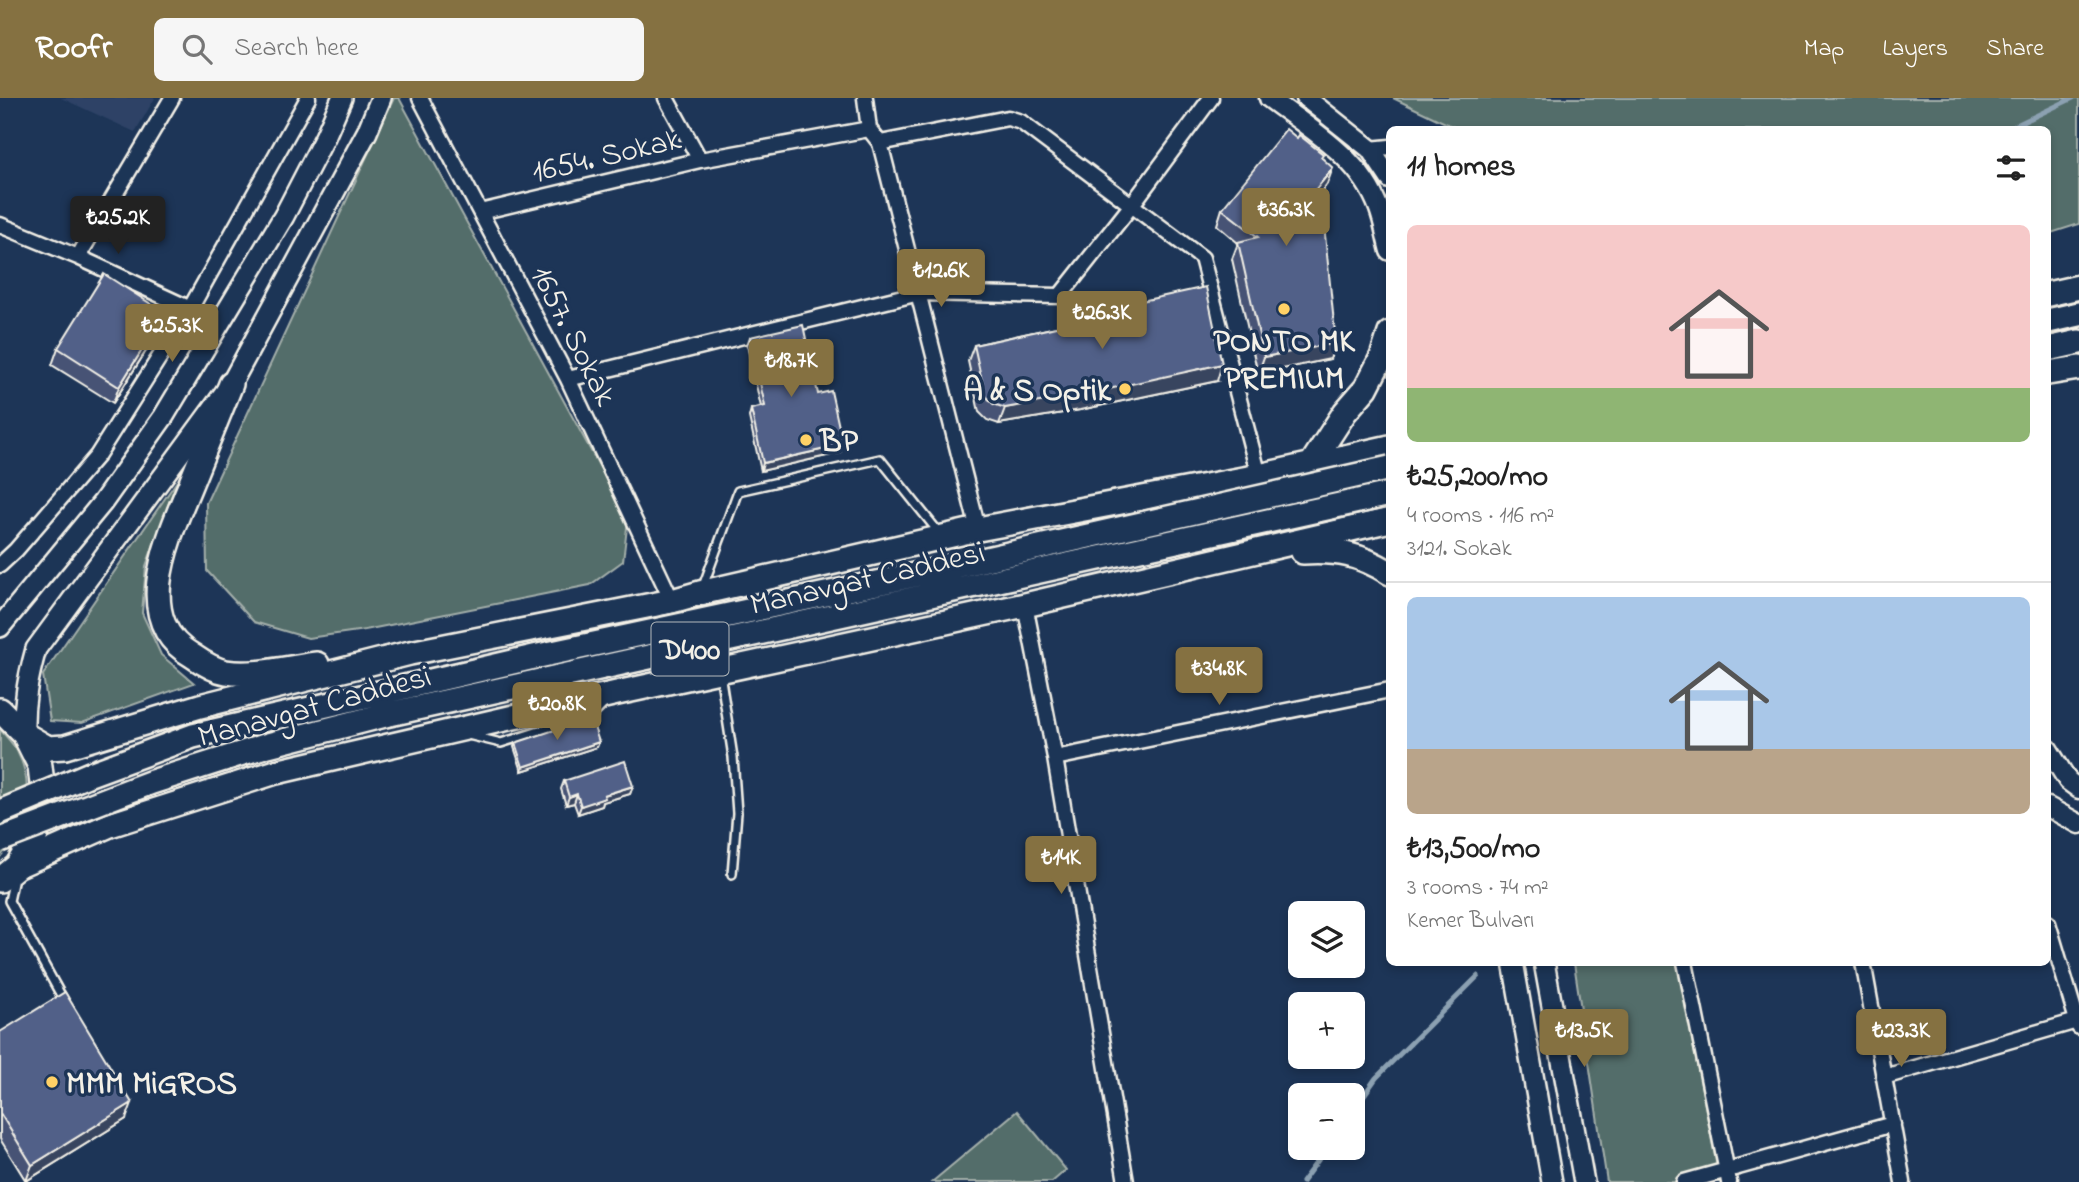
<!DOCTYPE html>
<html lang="en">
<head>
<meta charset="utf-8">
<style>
  body { margin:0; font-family:"Indie Flower",sans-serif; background:#f6f6f6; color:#222; height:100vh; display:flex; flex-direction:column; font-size:26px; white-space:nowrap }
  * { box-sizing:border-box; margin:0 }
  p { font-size:23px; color:#767676 }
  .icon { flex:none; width:38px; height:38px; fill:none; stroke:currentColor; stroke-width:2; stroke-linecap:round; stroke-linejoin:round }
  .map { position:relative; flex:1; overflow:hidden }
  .panel { position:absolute; left:1386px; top:28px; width:665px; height:840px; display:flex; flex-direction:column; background:#fff; border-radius:10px; box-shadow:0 4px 10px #0003 }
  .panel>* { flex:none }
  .fabs { position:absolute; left:1288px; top:803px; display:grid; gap:14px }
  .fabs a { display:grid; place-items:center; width:77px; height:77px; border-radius:10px; background:#fff; box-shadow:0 4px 10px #0003; font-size:35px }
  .price { position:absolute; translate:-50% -60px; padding:0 16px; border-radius:7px; background:#857141; color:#fff; font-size:23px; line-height:46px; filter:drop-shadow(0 2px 4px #0008) }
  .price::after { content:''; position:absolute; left:50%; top:42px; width:21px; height:16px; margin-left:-10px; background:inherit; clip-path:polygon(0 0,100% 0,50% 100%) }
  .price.on { background:#222; color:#fff }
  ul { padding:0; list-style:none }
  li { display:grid; align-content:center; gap:14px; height:371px; padding:0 21px }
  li+li { border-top:2px solid #e0e0e0 }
  li span { display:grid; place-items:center; height:217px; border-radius:10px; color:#555 }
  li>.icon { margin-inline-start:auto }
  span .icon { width:126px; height:126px; fill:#fffc; stroke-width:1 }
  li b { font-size:30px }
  h2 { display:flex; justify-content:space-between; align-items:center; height:84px; padding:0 21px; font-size:30px }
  header { display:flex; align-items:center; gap:42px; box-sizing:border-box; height:98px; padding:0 35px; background:#857141; color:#fff }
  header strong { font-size:33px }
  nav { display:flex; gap:38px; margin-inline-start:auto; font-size:24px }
  .search { width:490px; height:63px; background:#f6f6f6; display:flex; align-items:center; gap:18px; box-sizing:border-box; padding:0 24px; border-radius:10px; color:#767676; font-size:26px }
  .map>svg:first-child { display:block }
  .built { fill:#2d4266 }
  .green { fill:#536d6b; stroke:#a4afaa; stroke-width:2 }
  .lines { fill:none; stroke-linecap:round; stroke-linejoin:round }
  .stream { stroke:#8ca1b2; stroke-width:5 }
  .service-casing { stroke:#f4f1e8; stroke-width:12 }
  .minor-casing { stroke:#f4f1e8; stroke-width:19 }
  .tertiary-casing { stroke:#f4f1e8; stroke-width:23 }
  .secondary-casing { stroke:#f4f1e8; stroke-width:24 }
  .trunk-casing { stroke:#f4f1e8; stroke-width:28 }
  .service { stroke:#1d3557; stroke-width:7 }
  .minor { stroke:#1d3557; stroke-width:14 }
  .tertiary { stroke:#1d3557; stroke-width:18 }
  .secondary { stroke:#1d3557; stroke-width:19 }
  .trunk { stroke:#1d3557; stroke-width:23 }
  .trunk-bridge-casing { stroke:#f4f1e8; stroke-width:28; stroke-linecap:butt }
  .trunk-bridge { stroke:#1d3557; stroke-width:23 }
  .wall { fill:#465375; stroke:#f4f1e8; stroke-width:2 }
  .shaded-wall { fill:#39445f; stroke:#f4f1e8; stroke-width:2 }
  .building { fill:#516188; stroke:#f4f1e8; stroke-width:2 }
  .poi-dot { fill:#ffd166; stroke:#1d3557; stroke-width:2.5 }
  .labels { text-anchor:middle; stroke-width:7; stroke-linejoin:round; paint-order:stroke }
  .shield { fill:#1d3557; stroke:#b4b9bc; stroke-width:2 }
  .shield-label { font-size:30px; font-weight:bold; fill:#f4f1e8 }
  .street-label { font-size:32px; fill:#f4f1e8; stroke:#1d3557 }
  .poi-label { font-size:32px; font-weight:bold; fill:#f4f1e8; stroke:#1d3557; text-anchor:start }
</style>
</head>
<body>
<header>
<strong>Roofr</strong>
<div class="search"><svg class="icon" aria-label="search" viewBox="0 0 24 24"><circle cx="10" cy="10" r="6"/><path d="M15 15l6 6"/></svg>Search here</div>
<nav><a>Map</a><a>Layers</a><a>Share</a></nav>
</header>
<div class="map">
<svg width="2079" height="1084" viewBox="0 0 2079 1084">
  <rect width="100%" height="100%" fill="#1d3557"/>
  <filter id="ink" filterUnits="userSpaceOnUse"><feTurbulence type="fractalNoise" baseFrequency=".0143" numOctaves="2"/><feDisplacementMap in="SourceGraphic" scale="14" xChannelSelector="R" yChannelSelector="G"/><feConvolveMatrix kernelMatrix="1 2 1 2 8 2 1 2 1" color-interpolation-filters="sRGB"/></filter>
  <g filter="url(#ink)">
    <!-- built -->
    <path class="built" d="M 61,0 L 155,0 L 135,34 Z"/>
    <!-- green -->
    <path class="green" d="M 394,0 L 399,0 L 628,421 L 623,463 L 590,487 L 365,532 L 308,540 L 254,524 L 207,473 L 206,405 Z
      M 1393,0 L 2079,0 L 2079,126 L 2048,136 L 2048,32 L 1460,32 Z
      M 177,383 L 146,468 L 142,515 L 161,557 L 194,585 L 82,625 L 50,623 L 43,577 Z
      M 0,631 C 5,638 13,645 17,653 C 36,689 26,729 0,759 Z
      M 1574,865 L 1677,865 L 1720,1084 L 1607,1084 Z
      M 1017,1013 L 1066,1072 L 1052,1084 L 932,1084 Z"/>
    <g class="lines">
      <!-- stream -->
      <path class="stream" d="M 2006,32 L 2073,0
        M 1353,1013 L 1376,980 L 1478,878
        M 1302,1084 L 1327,1050"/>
      <defs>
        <path id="service" d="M 702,491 L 738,393 L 880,361 L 940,436
          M 720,575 L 733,659 L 737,715 L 732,776
          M 468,637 L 501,645 L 594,616 L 604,606
          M 14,780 L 9,803 L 63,901 L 61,903"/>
        <path id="minor" d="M 420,0 L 568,281 L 672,503
          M 666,0 L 700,62
          M 865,0 L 869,31 L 880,45 L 978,431
          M 880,45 L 1008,20 L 1021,24 L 1202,160 L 1259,378
          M 1370,51 L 1390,49
          M 480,114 L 700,62 L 869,31
          M 0,127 L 78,159 L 221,225
          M 78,159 L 172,0
          M 568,281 L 919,195 L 1060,198 L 1131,108 L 1211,0
          M 0,467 L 16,452 L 97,358 L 190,211 L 308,0
          M 1025,507 L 1055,660 L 1126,1084
          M 1055,660 L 1390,592
          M 2048,825 L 2079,929
          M 1685,864 L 1729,1084
          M 1863,864 L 1903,1084
          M 1884,979 L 2077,923
          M 1684,1084 L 1893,1026"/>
        <path id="tertiary" d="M 1269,0 C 1310,31 1361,60 1379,111 C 1384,124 1386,139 1390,153
          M 1306,0 L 1370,51 L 1390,81
          M 2048,651 L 2068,683 L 2079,691
          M 2048,709 L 2079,726"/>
        <path id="secondary" d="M 0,529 L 103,404 L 164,318 L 284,118 L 325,39 L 342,0
          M 24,636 C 23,605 28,580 36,551 L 231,286 L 367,34 L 381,0
          M 1513,864 L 1552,1084
          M 1544,864 L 1584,1084"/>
        <path id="trunk" d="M 2048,196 L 2079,189
          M 2048,223 L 2079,216
          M 2048,251 L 2079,244
          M 2048,275 L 2079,270
          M 231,286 C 218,319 204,352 191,385 C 170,437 128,521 193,558 C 203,565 214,572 226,574 C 252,579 291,569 317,566
          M 1312,365 L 1345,314 L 1366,290 L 1382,259 L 1390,235
          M 1303,454 C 1338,452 1359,456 1390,475
          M 0,612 L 24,636 L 48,650 L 65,649 L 200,608 L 410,555 L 672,503 L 700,495 L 978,431 L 1259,378 L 1390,349
          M 17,768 L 110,727 L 276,674 L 617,595 L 1025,507 L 1390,422
          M 0,782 L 17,768 L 36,737 L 44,703 L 40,668 L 24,636"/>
      </defs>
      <!-- service casing -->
      <use href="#service" class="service-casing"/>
      <!-- minor casing -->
      <use href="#minor" class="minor-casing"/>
      <!-- tertiary casing -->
      <use href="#tertiary" class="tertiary-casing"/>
      <!-- secondary casing -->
      <use href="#secondary" class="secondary-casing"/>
      <!-- trunk casing -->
      <use href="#trunk" class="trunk-casing"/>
      <!-- service -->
      <use href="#service" class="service"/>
      <!-- minor -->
      <use href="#minor" class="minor"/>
      <!-- tertiary -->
      <use href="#tertiary" class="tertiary"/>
      <!-- secondary -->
      <use href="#secondary" class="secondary"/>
      <!-- trunk -->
      <use href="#trunk" class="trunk"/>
      <defs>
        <path id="trunk-bridge" d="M 0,714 L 90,676 L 193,638 L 534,559 L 942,471 L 1390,370
          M 0,742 L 152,684 L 268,647 L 385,617 L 1390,396"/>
      </defs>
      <!-- trunk-bridge casing -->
      <use href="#trunk-bridge" class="trunk-bridge-casing"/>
      <!-- trunk-bridge -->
      <use href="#trunk-bridge" class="trunk-bridge"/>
    </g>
    <!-- wall -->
    <path class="wall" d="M 1322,60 L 1327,86 L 1299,122 L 1330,261 L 1258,276 L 1232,161 L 1238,145 L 1217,127 L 1222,111 Z
      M 165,215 L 160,231 L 113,305 L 52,267 L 58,250 Z
      M 1082,216 L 1217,283 L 1080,312 L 999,326 L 987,322 L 979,314 L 968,263 L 974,247 L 1079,224 Z
      M 750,239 L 818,296 L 840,355 L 761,373 L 749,319 L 751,311 L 761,309 L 747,247 Z
      M 599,644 L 597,649 L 522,673 L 514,649 L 515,645 Z
      M 564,683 L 633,688 L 630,696 L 603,704 L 602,708 L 578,716 L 574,705 L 566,707 L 561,691 Z
      M 0,934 L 126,1021 L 26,1083 L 0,1041 Z"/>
    <!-- shaded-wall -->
    <path class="shaded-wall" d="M 1333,70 L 1327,86 L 1285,140 L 1290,123 Z
      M 165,215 L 160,231 L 113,305 L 119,289 Z
      M 1336,245 L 1330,261 L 1258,276 L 1264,259 Z
      M 1222,266 L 1217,283 L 1080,312 L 999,326 L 1005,310 Z
      M 843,347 L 840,355 L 761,373 L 763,365 Z
      M 599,644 L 597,649 L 522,673 L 523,669 Z
      M 633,688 L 630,696 L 603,704 L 602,708 L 578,716 L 581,708 L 604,697 Z
      M 577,696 L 574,705 L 566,707 L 569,699 Z
      M 132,1005 L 126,1021 L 26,1083 L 32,1067 Z"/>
    <!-- building -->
    <path class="building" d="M 1286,31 L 1297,40 L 1299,37 L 1323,56 L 1321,59 L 1333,70 L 1290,123 L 1323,117 L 1336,245 L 1264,259 L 1238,144 L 1258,139 L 1222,111 Z
      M 104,176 L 165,215 L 119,289 L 58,250 Z
      M 1206,189 L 1222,266 L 1086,296 L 1005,310 L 993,306 L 985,297 L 974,247 L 1084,223 L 1082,216 Z
      M 803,227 L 818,296 L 831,293 L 843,347 L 763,365 L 751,311 L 765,308 L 750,239 Z
      M 591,620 L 599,644 L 523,669 L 515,645 Z
      M 625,663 L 633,688 L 604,697 L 605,700 L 581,708 L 577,696 L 569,699 L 564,683 Z
      M 65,894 L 132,1005 L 32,1067 L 0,1015 L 0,934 Z"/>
  </g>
  <!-- markers -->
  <g class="poi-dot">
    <circle cx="1284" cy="211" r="7"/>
    <circle cx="1125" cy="291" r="7"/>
    <circle cx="806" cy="342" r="7"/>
    <circle cx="52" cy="984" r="7"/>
  </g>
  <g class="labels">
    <!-- shield labels -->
    <rect class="shield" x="651.5" y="524.5" width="77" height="53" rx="5"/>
    <g class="shield-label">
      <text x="690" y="561">D400</text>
    </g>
    <!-- street labels -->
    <g class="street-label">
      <text transform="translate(606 56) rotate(-13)" y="11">1654. Sokak</text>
      <text transform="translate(575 237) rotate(63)" y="11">1657. Sokak</text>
      <text transform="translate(867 479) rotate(-13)" y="11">Manavgat Caddesi</text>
      <text transform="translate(314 607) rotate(-15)" y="11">Manavgat Caddesi</text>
    </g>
    <!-- poi labels -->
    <g class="poi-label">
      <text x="1284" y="253" text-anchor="middle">PONTO MK<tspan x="1284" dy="37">PREMIUM</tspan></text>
      <text x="1111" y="302" text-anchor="end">A &amp; S Optik</text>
      <text x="820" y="353">BP</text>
      <text x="66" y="995">MMM MiGROS</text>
    </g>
  </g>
</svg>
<div class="fabs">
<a><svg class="icon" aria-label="layers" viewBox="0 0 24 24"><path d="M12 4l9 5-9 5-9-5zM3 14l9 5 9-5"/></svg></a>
<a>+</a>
<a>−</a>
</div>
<b class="price" style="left:1286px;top:150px">₺36.3K</b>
<b class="price on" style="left:118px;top:158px">₺25.2K</b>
<b class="price" style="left:941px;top:211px">₺12.6K</b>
<b class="price" style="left:1102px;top:253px">₺26.3K</b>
<b class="price" style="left:172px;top:266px">₺25.3K</b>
<b class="price" style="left:791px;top:301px">₺18.7K</b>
<b class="price" style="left:1219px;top:609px">₺34.8K</b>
<b class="price" style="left:557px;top:644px">₺20.8K</b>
<b class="price" style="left:1061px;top:798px">₺14K</b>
<b class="price" style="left:1584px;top:971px">₺13.5K</b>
<b class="price" style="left:1901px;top:971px">₺23.3K</b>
<section class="panel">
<h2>11 homes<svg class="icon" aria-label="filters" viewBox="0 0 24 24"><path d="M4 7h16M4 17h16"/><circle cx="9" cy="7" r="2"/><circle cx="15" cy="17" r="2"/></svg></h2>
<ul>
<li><span style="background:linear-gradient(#f6c9c9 75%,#8fb573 0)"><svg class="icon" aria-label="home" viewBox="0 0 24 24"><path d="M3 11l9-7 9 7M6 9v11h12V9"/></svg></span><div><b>₺25,200/mo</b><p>4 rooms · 116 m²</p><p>3121. Sokak</p></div></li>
<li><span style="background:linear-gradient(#a9c7e8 70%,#b9a48a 0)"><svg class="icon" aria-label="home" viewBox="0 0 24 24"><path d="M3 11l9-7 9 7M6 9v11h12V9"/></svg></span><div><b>₺13,500/mo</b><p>3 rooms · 74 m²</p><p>Kemer Bulvarı</p></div></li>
</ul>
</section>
</div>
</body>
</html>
